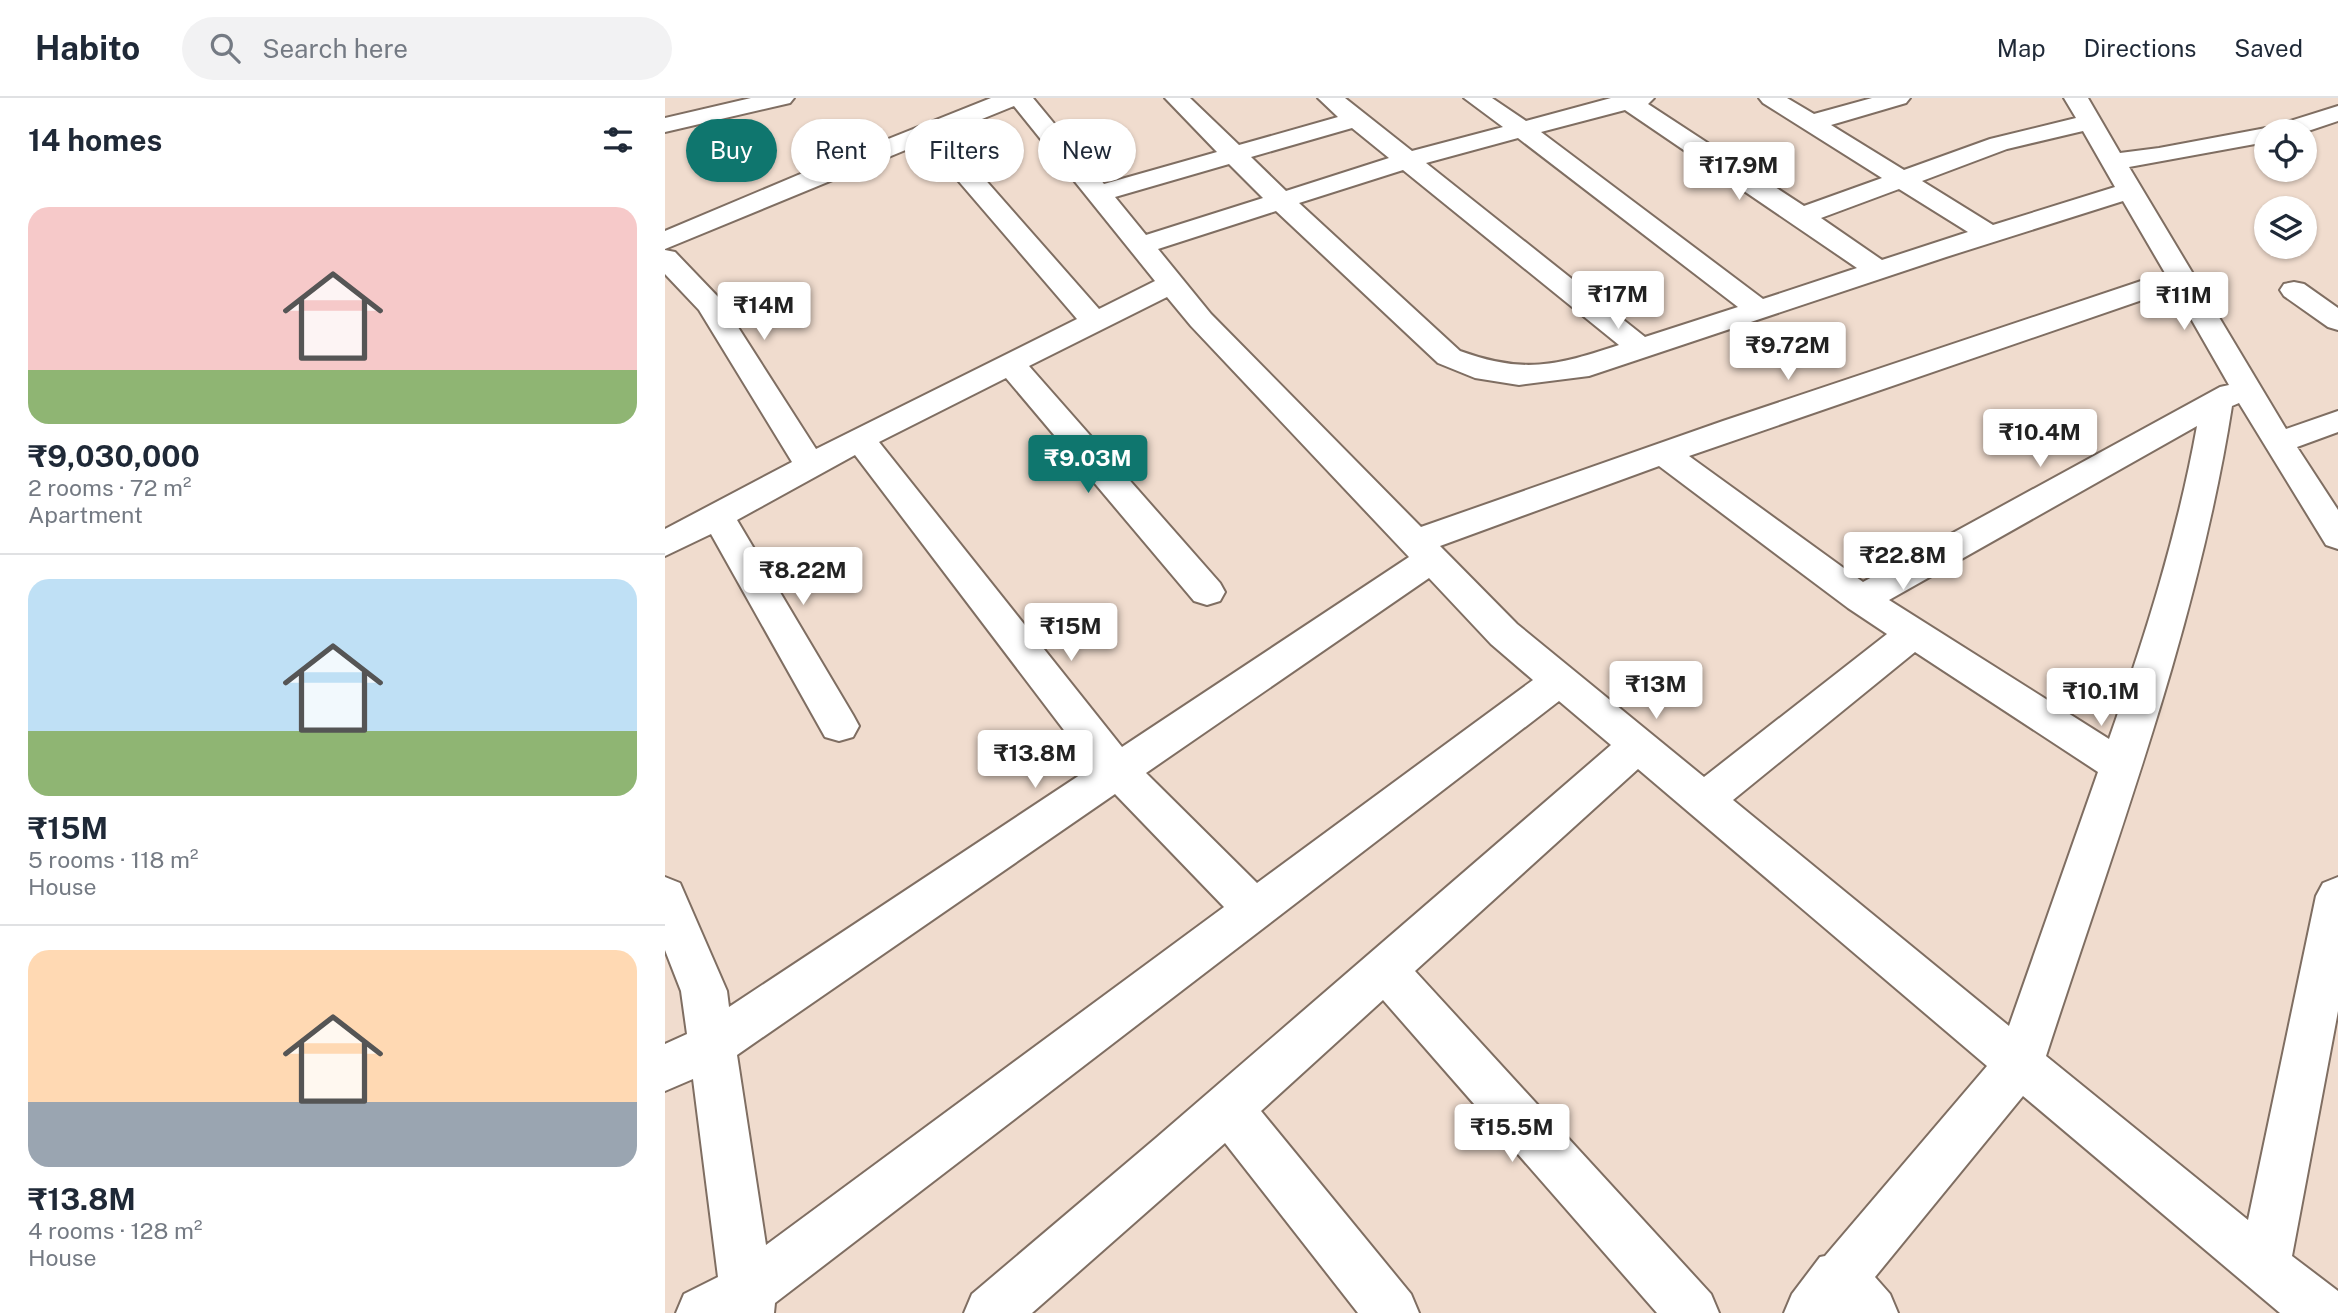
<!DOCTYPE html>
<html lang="en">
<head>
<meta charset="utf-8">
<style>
  body { margin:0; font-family:"Public Sans",sans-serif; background:#f2f2f3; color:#1f2937; height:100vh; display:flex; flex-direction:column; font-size:26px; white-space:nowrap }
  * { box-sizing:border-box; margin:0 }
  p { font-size:23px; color:#747a83 }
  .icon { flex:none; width:38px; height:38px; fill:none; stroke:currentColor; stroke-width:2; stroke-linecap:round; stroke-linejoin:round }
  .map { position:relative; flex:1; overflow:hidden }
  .side { display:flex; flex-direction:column; background:#fff; width:665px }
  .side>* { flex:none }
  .banner { position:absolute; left:21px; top:21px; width:665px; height:63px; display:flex; gap:14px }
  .buttons { position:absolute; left:1589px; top:21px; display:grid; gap:14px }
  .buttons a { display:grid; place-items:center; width:63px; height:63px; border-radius:50%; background:#fff; box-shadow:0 2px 5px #0004; font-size:35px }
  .price { position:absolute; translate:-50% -60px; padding:0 16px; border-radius:7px; background:#fff; color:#222; font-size:23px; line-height:46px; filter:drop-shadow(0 2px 4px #0008) }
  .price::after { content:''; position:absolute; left:50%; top:42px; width:21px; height:16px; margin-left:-10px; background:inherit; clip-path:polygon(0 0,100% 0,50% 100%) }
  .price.on { background:#0f766e; color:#fff }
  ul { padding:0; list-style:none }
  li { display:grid; align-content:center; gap:14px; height:371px; padding:0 28px }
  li+li { border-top:2px solid #e0e1e3 }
  li span { display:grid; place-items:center; height:217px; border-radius:21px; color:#555 }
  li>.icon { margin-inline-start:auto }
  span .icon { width:126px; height:126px; fill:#fffc; stroke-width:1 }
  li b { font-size:30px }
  h2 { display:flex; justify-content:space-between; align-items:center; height:84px; padding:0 28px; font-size:30px }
  .tag { padding:0 24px; border-radius:32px; background:#fff; box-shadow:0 2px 5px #0004; font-size:24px; line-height:63px }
  .tag.on { background:#0f766e; color:#fff }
  header { display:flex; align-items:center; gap:42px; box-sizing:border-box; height:98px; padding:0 35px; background:#fff; border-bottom:2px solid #e0e1e3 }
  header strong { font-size:33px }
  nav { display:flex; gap:38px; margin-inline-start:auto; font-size:24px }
  .search { width:490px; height:63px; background:#f2f2f3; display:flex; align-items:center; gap:18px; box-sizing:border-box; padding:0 24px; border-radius:38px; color:#747a83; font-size:26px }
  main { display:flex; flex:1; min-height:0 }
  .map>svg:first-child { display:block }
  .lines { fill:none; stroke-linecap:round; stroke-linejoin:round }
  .minor-casing { stroke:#7f6e62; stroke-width:4 }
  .minor { fill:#fff; fill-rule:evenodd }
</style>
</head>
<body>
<header>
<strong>Habito</strong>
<div class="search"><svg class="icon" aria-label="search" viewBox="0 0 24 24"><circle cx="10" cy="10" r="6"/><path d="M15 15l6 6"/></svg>Search here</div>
<nav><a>Map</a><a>Directions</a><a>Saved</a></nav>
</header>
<main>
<section class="side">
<h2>14 homes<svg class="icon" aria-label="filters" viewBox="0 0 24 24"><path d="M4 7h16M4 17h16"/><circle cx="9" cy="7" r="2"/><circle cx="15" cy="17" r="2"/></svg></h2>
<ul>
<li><span style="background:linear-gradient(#f6c9c9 75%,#8fb573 0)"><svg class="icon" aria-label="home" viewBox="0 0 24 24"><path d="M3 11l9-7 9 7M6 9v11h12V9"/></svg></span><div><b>₹9,030,000</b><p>2 rooms · 72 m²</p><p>Apartment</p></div></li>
<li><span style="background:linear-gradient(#bfe0f5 70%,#8fb573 0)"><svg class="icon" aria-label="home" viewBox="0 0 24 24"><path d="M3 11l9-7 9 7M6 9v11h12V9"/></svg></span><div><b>₹15M</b><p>5 rooms · 118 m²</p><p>House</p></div></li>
<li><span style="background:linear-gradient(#ffd9b3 70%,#9aa5b1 0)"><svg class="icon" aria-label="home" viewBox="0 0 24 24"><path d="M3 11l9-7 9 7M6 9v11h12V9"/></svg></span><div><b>₹13.8M</b><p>4 rooms · 128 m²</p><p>House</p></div></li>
</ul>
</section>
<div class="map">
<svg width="1673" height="1215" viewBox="0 0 1673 1215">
  <rect width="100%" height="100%" fill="#f0dcce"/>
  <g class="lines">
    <defs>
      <path id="minor" d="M 86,0 L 129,0 L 125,5 L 0,34 L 0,20 Z
        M 326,0 L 368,0 L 439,86 L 552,54 L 500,0 L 525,0 L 574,47 L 673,19 L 653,0 L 680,0 L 747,53 L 838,29 L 799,0 L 827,0 L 861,23 L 946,0 L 989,0 L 983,6 L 1139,108 L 1217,80 L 1098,5 L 1094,0 L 1122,0 L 1149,16 L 1207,0 L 1245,0 L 1241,5 L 1166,27 L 1239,72 L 1325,41 L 1411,20 L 1399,0 L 1423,0 L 1455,55 L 1494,50 L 1601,30 L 1607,31 L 1609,28 L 1673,8 L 1673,23 L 1640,34 L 1601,33 L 1601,44 L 1464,69 L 1621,331 L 1673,313 L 1673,334 L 1632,349 L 1673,412 L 1673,451 L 1661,447 L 1574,305 L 1567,308 C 1532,531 1450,744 1381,958 L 1583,1122 L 1651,798 L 1658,785 L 1673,779 L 1673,913 L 1627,1158 L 1673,1193 L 1673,1215 L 1615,1215 L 1358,998 L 1210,1179 L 1225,1196 L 1233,1215 L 1119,1215 L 1127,1196 L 1155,1159 L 1160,1158 L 1322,968 L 973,671 L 750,873 L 1046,1196 L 1054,1215 L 992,1215 L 718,902 L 596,1013 L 746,1196 L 754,1215 L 693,1215 L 560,1045 L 367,1215 L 299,1215 L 307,1196 L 491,1040 L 946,647 L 894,603 L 110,1205 L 109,1215 L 11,1215 L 19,1196 L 53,1179 L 28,981 L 0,993 L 0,946 L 22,936 L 16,893 L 0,852 L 0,779 L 15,785 L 62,893 L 64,909 L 427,669 L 190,357 L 72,422 L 188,617 L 194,628 L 188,639 L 174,643 L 160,639 L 46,436 L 0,458 L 0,431 L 127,364 L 34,212 L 0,176 L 0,152 L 10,154 L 55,201 L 151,351 L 412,221 L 260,44 L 0,151 L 0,133 L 133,77 ZM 349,8 L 490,183 L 434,211 L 280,36 ZM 960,12 L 1192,170 L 1098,201 L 876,34 ZM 687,30 L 724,60 L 621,93 L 586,59 ZM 1418,33 L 1450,89 L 1328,127 L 1257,83 L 1342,51 ZM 853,40 L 1073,209 L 980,239 L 761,65 ZM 564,66 L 598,100 L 481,137 L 450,99 ZM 738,72 L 954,247 C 891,268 858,276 795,253 L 634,105 ZM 1234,91 L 1303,134 L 1217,162 L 1156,120 ZM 1458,103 L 1500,175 L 1058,323 L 756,429 L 546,216 L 493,151 L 611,113 L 773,265 L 810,280 L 854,287 L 924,278 L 1281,159 ZM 1509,191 L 1564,287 L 1555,289 L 1198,484 L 1024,358 ZM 502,199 L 526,228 L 744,459 L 457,649 L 214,344 L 341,280 L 529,503 L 542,507 L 555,503 L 560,494 L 555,485 L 364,268 ZM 1532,328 C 1513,434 1480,539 1444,641 L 1224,502 ZM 994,368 L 1183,510 L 1222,536 L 1039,679 L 852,526 L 775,448 ZM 764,480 L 826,546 L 868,582 L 592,785 L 481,675 ZM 1250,554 L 1433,674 L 1344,928 L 1068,702 ZM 450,696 L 559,809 L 101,1147 L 72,957 Z
        M 1629,184 L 1639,186 L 1673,210 L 1673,232 L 1663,229 L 1619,198 L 1615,192 L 1619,186 Z"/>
    </defs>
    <!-- minor casing -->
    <use href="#minor" class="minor-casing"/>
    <!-- minor -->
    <use href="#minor" class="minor"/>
  </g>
</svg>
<div class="buttons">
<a><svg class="icon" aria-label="locate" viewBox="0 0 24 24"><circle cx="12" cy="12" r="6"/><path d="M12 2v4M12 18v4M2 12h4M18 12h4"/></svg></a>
<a><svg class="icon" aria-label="layers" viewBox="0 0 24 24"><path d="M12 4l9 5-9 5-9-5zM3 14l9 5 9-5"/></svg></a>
</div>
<b class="price" style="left:1074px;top:104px">₹17.9M</b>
<b class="price" style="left:953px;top:233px">₹17M</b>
<b class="price" style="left:1519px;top:234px">₹11M</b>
<b class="price" style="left:99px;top:244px">₹14M</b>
<b class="price" style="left:1123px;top:284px">₹9.72M</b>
<b class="price" style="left:1375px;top:371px">₹10.4M</b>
<b class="price on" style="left:423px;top:397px">₹9.03M</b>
<b class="price" style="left:1238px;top:494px">₹22.8M</b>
<b class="price" style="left:138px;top:509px">₹8.22M</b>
<b class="price" style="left:406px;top:565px">₹15M</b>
<b class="price" style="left:991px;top:623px">₹13M</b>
<b class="price" style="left:1436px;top:630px">₹10.1M</b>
<b class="price" style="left:370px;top:692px">₹13.8M</b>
<b class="price" style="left:847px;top:1066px">₹15.5M</b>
<div class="banner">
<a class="tag on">Buy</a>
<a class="tag">Rent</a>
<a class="tag">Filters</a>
<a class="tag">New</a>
</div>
</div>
</main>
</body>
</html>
